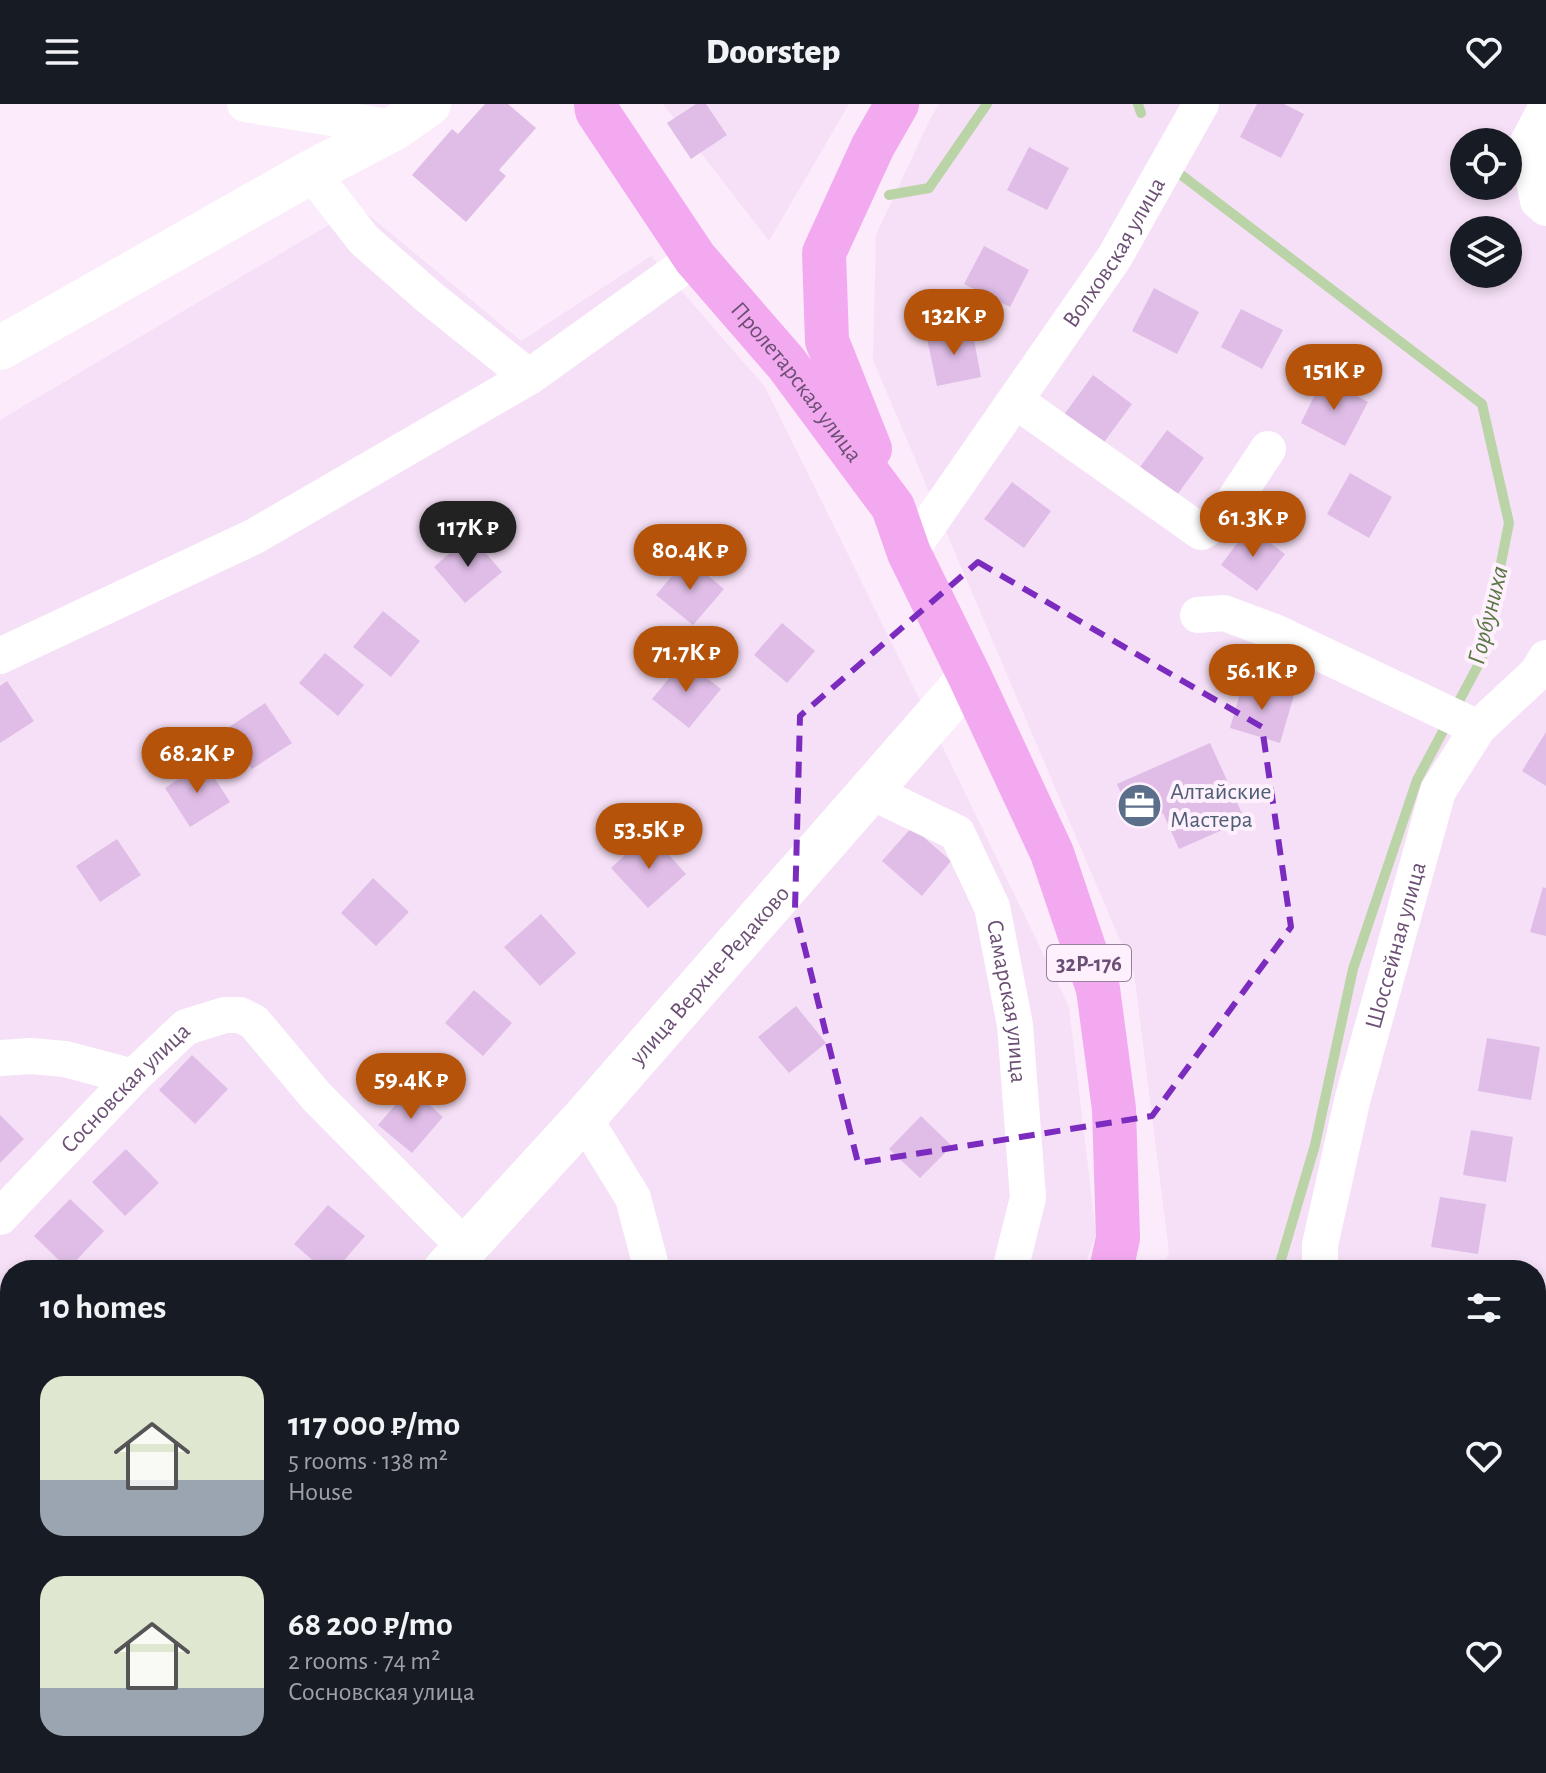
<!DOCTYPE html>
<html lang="en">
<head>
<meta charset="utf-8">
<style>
  body { margin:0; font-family:"Alegreya Sans",sans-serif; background:#20242c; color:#f1f3f6; height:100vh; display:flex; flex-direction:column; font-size:30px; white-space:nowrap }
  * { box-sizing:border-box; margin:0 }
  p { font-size:26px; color:#9ea1a6 }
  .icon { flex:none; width:44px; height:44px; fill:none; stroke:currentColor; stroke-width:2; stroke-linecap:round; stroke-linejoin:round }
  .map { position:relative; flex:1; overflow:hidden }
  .drawer { position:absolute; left:0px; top:1156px; width:1546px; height:514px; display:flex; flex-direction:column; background:#171b24; border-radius:32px 32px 0 0; box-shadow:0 4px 12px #0003 }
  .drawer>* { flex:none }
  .controls { position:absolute; left:1450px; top:24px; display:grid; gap:16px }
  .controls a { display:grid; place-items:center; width:72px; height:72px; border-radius:50%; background:#171b24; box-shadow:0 4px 12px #0003; font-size:40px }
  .price { position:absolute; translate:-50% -68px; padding:0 18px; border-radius:28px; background:#b45309; color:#fff; font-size:26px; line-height:52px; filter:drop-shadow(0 2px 4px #0008) }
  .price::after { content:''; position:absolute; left:50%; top:48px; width:24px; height:18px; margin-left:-12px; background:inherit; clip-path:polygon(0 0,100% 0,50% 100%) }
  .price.on { background:#222; color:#fff }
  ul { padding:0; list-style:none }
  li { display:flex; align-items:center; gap:24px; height:200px; padding:0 40px }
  li span { display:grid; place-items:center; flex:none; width:224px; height:160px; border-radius:24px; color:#555 }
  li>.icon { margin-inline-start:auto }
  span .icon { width:96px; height:96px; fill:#fffc; stroke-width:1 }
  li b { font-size:34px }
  h2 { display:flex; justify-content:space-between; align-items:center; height:96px; padding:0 40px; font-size:34px }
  header { display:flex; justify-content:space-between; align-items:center; height:104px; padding:0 40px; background:#171b24; font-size:36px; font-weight:800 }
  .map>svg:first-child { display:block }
  .residential { fill:#f6e0f7; fill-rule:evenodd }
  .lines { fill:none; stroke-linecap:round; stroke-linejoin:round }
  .stream { stroke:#bbd4a7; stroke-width:10 }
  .building { fill:#dfbde7 }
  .street { stroke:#fff; stroke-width:36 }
  .secondary { stroke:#fff; stroke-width:44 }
  .primary { stroke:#f3a9f0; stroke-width:44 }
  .marked { fill:none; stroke:#7b2cbf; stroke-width:6; stroke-dasharray:16 10; stroke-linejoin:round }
  .labels { text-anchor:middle; stroke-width:8; stroke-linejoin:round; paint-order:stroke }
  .shield { fill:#fef1fd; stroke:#98809d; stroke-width:2 }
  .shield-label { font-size:22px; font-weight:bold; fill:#6c4f74 }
  .street-label { font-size:24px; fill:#6c4f74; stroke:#fef1fd }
  .service-label { font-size:24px; fill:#4e5e75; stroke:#fef1fd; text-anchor:start }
  .water-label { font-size:26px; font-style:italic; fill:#5a7844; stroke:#fef1fd }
</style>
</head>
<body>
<header><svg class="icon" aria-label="menu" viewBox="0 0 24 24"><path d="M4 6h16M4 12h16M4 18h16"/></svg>Doorstep<svg class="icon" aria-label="heart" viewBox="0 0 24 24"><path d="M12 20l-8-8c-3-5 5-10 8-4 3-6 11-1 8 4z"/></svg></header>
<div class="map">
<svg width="1546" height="1669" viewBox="0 0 1546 1669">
  <rect width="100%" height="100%" fill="#fbebfb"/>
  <!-- residential -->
  <path class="residential" d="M 663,0 L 849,0 L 769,137 Z
    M 939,0 L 1546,0 L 1546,1669 L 986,1669 L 989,1660 L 1536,1660 L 1536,1166 L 1163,1166 L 1169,1148 L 1134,869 L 873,256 L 876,131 L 930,15 ZM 1464,38 L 1508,38 L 1508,82 L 1464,82 ZM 1464,126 L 1508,126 L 1508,170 L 1464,170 Z
    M 359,103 L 521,237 L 651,152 L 765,283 L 915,586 L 1069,903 L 1096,1130 L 1083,1166 L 10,1166 L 10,1660 L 899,1660 L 896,1669 L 0,1669 L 0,316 Z"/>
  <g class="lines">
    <!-- stream -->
    <path class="stream" d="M 1138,0 L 1141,9
      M 1180,70 L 1482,300 L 1509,419 L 1482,554 L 1417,676 L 1353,865 L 1315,1041 L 1278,1166
      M 889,91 L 929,84 L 987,0
      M 1093,1669 L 1097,1660"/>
  </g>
  <!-- building -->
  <path class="building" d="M 485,0 L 508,0 L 536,24 L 499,66 L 506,72 L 466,118 L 412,71 L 452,25 L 458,30 Z
    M 696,0 L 706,0 L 727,31 L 691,55 L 667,19 Z
    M 1257,0 L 1284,0 L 1304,10 L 1281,54 L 1240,33 Z
    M 1029,43 L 1069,64 L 1047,106 L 1007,86 Z
    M 984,142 L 1029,166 L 1010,203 L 964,180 Z
    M 1154,184 L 1199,208 L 1177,250 L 1132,227 Z
    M 1241,205 L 1283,226 L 1262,265 L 1221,243 Z
    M 972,225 L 981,273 L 937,282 L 927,234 Z
    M 1093,271 L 1132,300 L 1102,341 L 1063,312 Z
    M 1323,274 L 1368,298 L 1345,342 L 1301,319 Z
    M 1167,326 L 1204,354 L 1177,391 L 1140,363 Z
    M 1350,369 L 1392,393 L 1369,434 L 1327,410 Z
    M 1012,378 L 1051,407 L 1024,444 L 984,415 Z
    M 1249,423 L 1285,450 L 1257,487 L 1221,461 Z
    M 470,431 L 502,468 L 465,499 L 434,463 Z
    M 687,454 L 724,485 L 693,521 L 656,491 Z
    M 383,507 L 420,537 L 391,573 L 353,543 Z
    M 782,519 L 815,547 L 787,579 L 754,551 Z
    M 325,549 L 364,581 L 338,612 L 299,579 Z
    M 684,556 L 721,585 L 689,624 L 652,595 Z
    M 1244,576 L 1294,591 L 1280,639 L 1230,624 Z
    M 7,577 L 34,617 L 0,639 L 0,582 Z
    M 265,599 L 292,639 L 252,665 L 225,626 Z
    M 1546,628 L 1546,682 L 1522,667 Z
    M 1210,639 L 1245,716 L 1179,745 L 1163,709 L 1135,721 L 1117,680 Z
    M 204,658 L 230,698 L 190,723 L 165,684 Z
    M 912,723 L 951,757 L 922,792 L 882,757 Z
    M 649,729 L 686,770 L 648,804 L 611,764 Z
    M 117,735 L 141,771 L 100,798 L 76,762 Z
    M 373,774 L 409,808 L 376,842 L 341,809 Z
    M 1543,783 L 1546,784 L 1546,832 L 1530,828 Z
    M 541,810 L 576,849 L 540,882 L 504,843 Z
    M 474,886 L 512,919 L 483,952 L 445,919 Z
    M 796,902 L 826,939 L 789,969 L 758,933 Z
    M 1487,934 L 1540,943 L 1531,996 L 1478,987 Z
    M 192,951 L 228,985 L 195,1020 L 159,986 Z
    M 410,984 L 443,1013 L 412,1049 L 378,1021 Z
    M 0,1011 L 24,1035 L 0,1059 Z
    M 921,1012 L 952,1042 L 920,1074 L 889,1045 Z
    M 1471,1026 L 1513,1033 L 1506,1078 L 1463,1071 Z
    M 126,1045 L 159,1079 L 125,1112 L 92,1078 Z
    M 1440,1093 L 1486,1100 L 1478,1150 L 1431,1143 Z
    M 70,1095 L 104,1127 L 68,1165 L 34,1132 Z
    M 328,1101 L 365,1132 L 336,1166 L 324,1166 L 294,1140 Z
    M 0,1194 L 10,1203 L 10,1227 L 0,1237 Z
    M 111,1660 L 165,1660 L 157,1669 L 122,1669 Z
    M 714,1660 L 734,1660 L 754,1669 L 709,1669 Z"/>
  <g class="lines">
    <!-- street -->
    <g class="street">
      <path d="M 245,0 L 395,24"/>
      <path d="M 1546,4 L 1527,40 L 1538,97 L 1546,104"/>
      <path d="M 311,68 L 364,136 L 429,193 L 529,273"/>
      <path d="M 1016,297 L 1201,428 L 1221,416 L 1268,345"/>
      <path id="s1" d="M 909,449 L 1114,154 L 1201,0"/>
      <path d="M 1198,511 L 1224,509 L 1275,528 L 1478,624"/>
      <path d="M 0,552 L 255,432 L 529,273 L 695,154"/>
      <path id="s2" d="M 870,687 L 957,729 L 992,803 L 1015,921 L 1028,1094 L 1010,1166"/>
      <path d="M 0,954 L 31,952 L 65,955 L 133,973"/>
      <path d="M 584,1014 L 633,1094 L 652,1166"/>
      <path id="s3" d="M 0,1113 L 133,973 L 186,923 L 225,911 L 240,911 L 254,918 L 316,992 L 466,1144"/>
      <path id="s4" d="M 1320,1166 L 1320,1141 L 1352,997 L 1438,687 L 1478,624 L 1537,569 L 1546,554"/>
      <path d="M 545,1660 L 558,1669"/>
      <path d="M 457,1669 L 462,1660"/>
      <path d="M 826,1669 L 830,1660"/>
    </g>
    <!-- secondary -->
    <g class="secondary">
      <path d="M 0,244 L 311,68 L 395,24 L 429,0"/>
      <path id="s5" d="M 445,1166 L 584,1014 L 970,573"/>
      <path d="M 0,1652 L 10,1641"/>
    </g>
    <!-- primary -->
    <g class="primary">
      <path id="s6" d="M 596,0 L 597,7 L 695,154 L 786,259 L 893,403 L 909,449 L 970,573 L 1052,749 L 1098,885 L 1114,1005 L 1118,1134 L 1111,1166"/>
      <path d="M 870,345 L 827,237 L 824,149 L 873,42 L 897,0"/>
      <path d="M 941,1669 L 944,1660"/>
    </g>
  </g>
  <!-- marked area -->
  <path class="marked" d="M 978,458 L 1262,623 L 1291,823 L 1152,1012 L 858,1059 L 795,805 L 800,612 Z"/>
  <!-- icons -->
  <defs>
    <symbol id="office-disc" viewBox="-11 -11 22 22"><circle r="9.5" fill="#5c6f8a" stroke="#fef1fd"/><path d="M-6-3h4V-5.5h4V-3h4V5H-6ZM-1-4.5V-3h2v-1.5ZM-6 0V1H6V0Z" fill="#fff"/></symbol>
  </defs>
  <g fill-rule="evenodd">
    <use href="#office-disc" x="1114" y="676" width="51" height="51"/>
  </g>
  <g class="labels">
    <!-- shield labels -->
    <rect class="shield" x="1047" y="841" width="84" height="36" rx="6"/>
    <g class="shield-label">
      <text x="1089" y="867">32Р-176</text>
    </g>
    <!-- street labels -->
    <g class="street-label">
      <text dy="8" stroke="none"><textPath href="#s1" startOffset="364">Волховская улица</textPath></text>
      <text dy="8" stroke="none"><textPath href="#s6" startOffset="344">Пролетарская улица</textPath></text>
      <text dy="8" stroke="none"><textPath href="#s4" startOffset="334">Шоссейная улица</textPath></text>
      <text dy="8" stroke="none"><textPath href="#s5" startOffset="396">улица Верхне-Редаково</textPath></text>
      <text dy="8" stroke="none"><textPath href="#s2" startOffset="274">Самарская улица</textPath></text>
      <text dy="8" stroke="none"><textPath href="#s3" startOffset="180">Сосновская улица</textPath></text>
    </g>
    <!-- service labels -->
    <g class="service-label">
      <text x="1170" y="695">Алтайские<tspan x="1170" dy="28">Мастера</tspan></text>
    </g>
    <!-- water labels -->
    <g class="water-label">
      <text transform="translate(1487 511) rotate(-76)" y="9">Горбуниха</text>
    </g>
  </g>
</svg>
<div class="controls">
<a><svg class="icon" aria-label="locate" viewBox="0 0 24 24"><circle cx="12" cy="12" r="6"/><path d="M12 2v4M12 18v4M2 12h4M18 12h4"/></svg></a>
<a><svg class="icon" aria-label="layers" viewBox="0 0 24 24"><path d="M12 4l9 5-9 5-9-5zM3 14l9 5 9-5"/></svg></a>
</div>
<b class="price" style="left:954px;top:253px">132K ₽</b>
<b class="price" style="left:1334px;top:308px">151K ₽</b>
<b class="price" style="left:1253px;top:455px">61.3K ₽</b>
<b class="price on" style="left:468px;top:465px">117K ₽</b>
<b class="price" style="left:690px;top:488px">80.4K ₽</b>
<b class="price" style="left:686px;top:590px">71.7K ₽</b>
<b class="price" style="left:1262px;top:608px">56.1K ₽</b>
<b class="price" style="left:197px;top:691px">68.2K ₽</b>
<b class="price" style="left:649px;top:767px">53.5K ₽</b>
<b class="price" style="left:411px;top:1017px">59.4K ₽</b>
<section class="drawer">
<h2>10 homes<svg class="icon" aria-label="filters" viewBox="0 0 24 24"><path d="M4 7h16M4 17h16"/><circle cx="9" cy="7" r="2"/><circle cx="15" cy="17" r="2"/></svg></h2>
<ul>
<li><span style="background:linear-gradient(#dfe7d0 65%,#9aa5b1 0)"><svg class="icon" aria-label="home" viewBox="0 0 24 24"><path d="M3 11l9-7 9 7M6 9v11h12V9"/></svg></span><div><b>117 000 ₽/mo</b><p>5 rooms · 138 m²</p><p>House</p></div><svg class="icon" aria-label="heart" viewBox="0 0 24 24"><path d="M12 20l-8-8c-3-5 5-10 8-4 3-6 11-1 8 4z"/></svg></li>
<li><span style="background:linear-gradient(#dfe7d0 70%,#9aa5b1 0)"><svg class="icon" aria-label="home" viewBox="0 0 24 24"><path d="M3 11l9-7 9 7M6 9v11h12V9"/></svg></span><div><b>68 200 ₽/mo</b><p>2 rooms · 74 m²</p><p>Сосновская улица</p></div><svg class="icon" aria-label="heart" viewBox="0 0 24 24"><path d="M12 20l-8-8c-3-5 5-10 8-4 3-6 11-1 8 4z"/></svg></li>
</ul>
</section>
</div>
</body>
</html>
